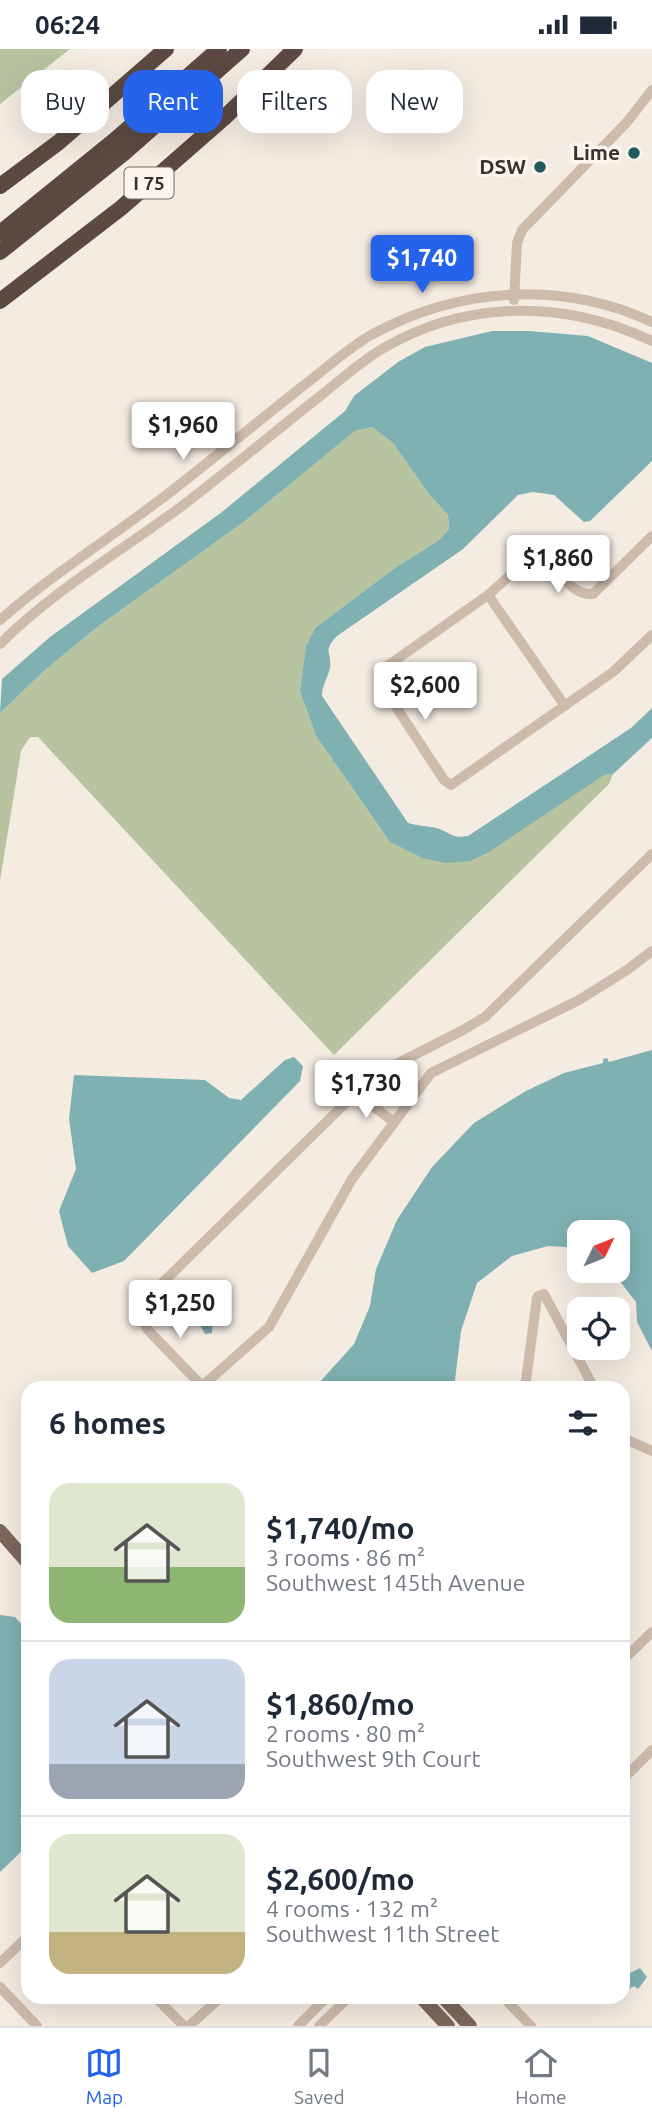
<!DOCTYPE html>
<html lang="en">
<head>
<meta charset="utf-8">
<style>
  body { margin:0; font-family:Ubuntu,sans-serif; background:#f6f6f7; color:#1f2937; height:100vh; display:flex; flex-direction:column; font-size:26px; white-space:nowrap }
  * { box-sizing:border-box; margin:0 }
  p { font-size:23px; color:#747a83 }
  .icon { flex:none; width:38px; height:38px; fill:none; stroke:currentColor; stroke-width:2; stroke-linecap:round; stroke-linejoin:round }
  .map { position:relative; flex:1; overflow:hidden }
  .sheet { position:absolute; left:21px; top:1332px; width:609px; height:623px; display:flex; flex-direction:column; background:#fff; border-radius:21px; box-shadow:0 7px 28px #0002 }
  .sheet>* { flex:none }
  .banner { position:absolute; left:21px; top:21px; width:611px; height:63px; display:flex; gap:14px }
  .needle { width:46px; rotate:47deg }
  .controls { position:absolute; left:567px; top:1171px; display:grid; gap:14px }
  .controls a { display:grid; place-items:center; width:63px; height:63px; border-radius:14px; background:#fff; box-shadow:0 7px 28px #0002; font-size:35px }
  .price { position:absolute; translate:-50% -60px; padding:0 16px; border-radius:7px; background:#fff; color:#222; font-size:23px; line-height:46px; filter:drop-shadow(0 2px 4px #0008) }
  .price::after { content:''; position:absolute; left:50%; top:42px; width:21px; height:16px; margin-left:-10px; background:inherit; clip-path:polygon(0 0,100% 0,50% 100%) }
  .price.active { background:#2563eb; color:#fff }
  ul { padding:0; list-style:none }
  li { display:flex; align-items:center; gap:21px; height:175px; padding:0 28px }
  li+li { border-top:2px solid #e0e1e3 }
  li span { display:grid; place-items:center; flex:none; width:196px; height:140px; border-radius:21px; color:#555 }
  li>.icon { margin-inline-start:auto }
  span .icon { width:84px; height:84px; fill:#fffc; stroke-width:1 }
  li b { font-size:30px }
  h2 { display:flex; justify-content:space-between; align-items:center; height:84px; padding:0 28px; font-size:30px }
  .pill { padding:0 24px; border-radius:21px; background:#fff; box-shadow:0 7px 28px #0002; font-size:24px; line-height:63px }
  .pill.active { background:#2563eb; color:#fff }
  .status { display:flex; justify-content:space-between; align-items:center; height:49px; padding:0 35px; background:#fff; direction:ltr }
  .status svg { height:19px; fill:currentColor }
  .tabs { display:flex; justify-content:space-around; align-items:center; height:98px; border-top:2px solid #e0e1e3; background:#fff; font-size:19px; color:#747a83 }
  .tabs a { display:grid; justify-items:center; gap:4px }
  .tabs .active { color:#2563eb }
  .map>svg:first-child { display:block }
  .green { fill:#b8c4a0 }
  .water { fill:#7fb0b2 }
  .lines { fill:none; stroke-linecap:round; stroke-linejoin:round }
  .minor { stroke:#cdbbac; stroke-width:10 }
  .major { stroke:#7d675c; stroke-width:14 }
  .highway { stroke:#5c4a42; stroke-width:16 }
  .poi-dot { fill:#1f5a5e; stroke:#fbf5ee; stroke-width:2.5 }
  .labels { text-anchor:middle; stroke-width:7; stroke-linejoin:round; paint-order:stroke }
  .shield { fill:#fbf5ee; stroke:#756b66; stroke-width:2 }
  .shield-label { font-size:19px; font-weight:bold; fill:#3b302b }
  .poi-label { font-size:21px; font-weight:bold; fill:#3b302b; stroke:#fbf5ee; text-anchor:end }
</style>
</head>
<body>
<div class="status"><b>06:24</b><svg viewBox="0 0 49 12"><path d="M0 12V9h3v3zM5 12V6h3v6zM10 12V3h3v9zM15 12V0h3v12zM26 1h20v11H26zM47 4h2v5h-2z"/></svg></div>
<div class="map">
<svg width="652" height="1977" viewBox="0 0 652 1977">
  <rect width="100%" height="100%" fill="#f4ebe1"/>
  <!-- green -->
  <path class="green" d="M 0,0 L 70,0 L 0,55 Z
    M 372,378 L 393,394 L 428,444 L 448,466 L 449,480 L 439,491 L 392,521 L 315,579 L 306,597 L 300,642 L 316,687 L 390,793 L 422,809 L 604,726 L 613,725 L 609,735 L 334,1006 L 38,688 L 30,688 L 21,702 L 0,832 L 0,664 L 45,621 L 100,576 L 245,472 L 355,382 Z"/>
  <!-- water -->
  <path class="water" d="M 492,282 L 529,282 L 588,287 L 652,314 L 652,412 L 590,472 L 584,473 L 554,446 L 533,443 L 518,446 L 463,500 L 337,587 C 322,603 332,602 330,619 C 328,629 322,636 322,647 L 408,774 C 418,777 427,777 436,779 C 451,783 450,790 468,787 L 631,679 L 652,659 L 652,689 L 613,725 L 604,726 L 489,803 L 470,812 L 446,814 L 422,809 L 390,793 L 316,687 L 300,642 L 306,597 L 315,579 L 392,521 L 439,491 L 449,480 L 448,466 L 428,444 L 393,394 L 372,378 L 355,382 L 245,472 L 100,576 L 45,621 L 0,664 L 2,630 L 50,588 L 222,463 L 345,362 L 354,347 L 398,313 L 425,298 Z
    M 652,1001 L 652,1302 L 637,1273 L 636,1253 L 612,1222 L 618,1222 L 618,1183 L 579,1183 L 579,1199 L 548,1197 L 512,1207 L 477,1234 L 461,1282 L 454,1339 L 309,1339 L 319,1334 L 354,1295 L 370,1257 L 376,1220 L 397,1171 L 432,1118 L 474,1074 L 526,1042 L 564,1024 L 603,1014 L 603,1010 L 607,1009 L 609,1013 Z
    M 294,1008 L 303,1017 L 300,1032 L 124,1212 L 92,1224 L 68,1197 L 59,1162 L 76,1120 L 69,1070 L 74,1026 L 205,1031 L 229,1049 L 241,1051 L 285,1011 Z
    M 211,1257 L 217,1269 L 213,1272 L 212,1284 L 205,1285 L 199,1274 L 202,1270 L 202,1258 Z
    M 0,1566 L 15,1568 L 28,1582 L 28,1796 L 0,1823 Z
    M 640,1919 L 647,1928 L 638,1940 L 634,1937 L 623,1943 L 624,1922 L 630,1924 Z"/>
  <g class="lines">
    <!-- minor -->
    <path class="minor" d="M 514,251 L 517,194 L 522,181 L 627,73 L 652,41
      M 652,487 L 593,545 C 565,547 559,510 534,505 L 488,546 L 383,620 L 379,632 L 444,731 L 451,736 L 613,623 L 652,586
      M 488,546 L 565,657
      M 0,571 C 56,522 120,483 178,437 C 220,404 261,370 303,337 C 325,320 347,300 371,286 C 459,238 561,231 652,273
      M 0,595 C 53,542 121,502 182,457 C 228,422 273,384 319,348 C 339,332 360,313 382,300 C 467,250 565,251 652,292
      M 357,1045 L 394,1073
      M 202,1337 L 147,1280 L 142,1266 L 147,1249 L 373,1027 L 463,981 L 485,968 L 652,805
      M 200,1339 L 269,1278 L 352,1130 L 431,1024 L 579,951 L 627,921 L 652,902
      M 525,1339 L 537,1249 L 538,1247 L 544,1245 L 594,1339
      M 623,1389 L 652,1402
      M 623,1611 L 652,1583
      M 623,1730 L 652,1701
      M 0,1914 L 28,1887
      M 0,1938 L 37,1977
      M 155,1948 L 184,1977
      M 503,1948 L 531,1977
      M 189,1977 L 221,1948
      M 298,1977 L 327,1948
      M 319,1977 L 349,1948"/>
    <!-- major -->
    <path class="major" d="M 0,1482 L 28,1514
      M 421,1948 L 448,1977
      M 443,1948 L 470,1977"/>
    <!-- highway -->
    <path class="highway" d="M 0,137 L 59,93 L 166,0
      M 0,184 L 115,91 L 219,0
      M 0,203 L 124,104 L 242,0
      M 0,252 L 121,159 L 225,68 L 295,0"/>
  </g>
  <!-- markers -->
  <g class="poi-dot">
    <circle cx="634" cy="104" r="7"/>
    <circle cx="540" cy="118" r="7"/>
  </g>
  <g class="labels">
    <!-- shield labels -->
    <rect class="shield" x="124.5" y="118.5" width="49" height="31" rx="5"/>
    <g class="shield-label">
      <text x="149" y="141">I 75</text>
    </g>
    <!-- poi labels -->
    <g class="poi-label">
      <text x="620" y="111">Lime</text>
      <text x="526" y="125">DSW</text>
    </g>
  </g>
</svg>
<div class="controls">
<a><svg class="needle" viewBox="-14 -14 28 28"><path d="M0-13l5 13h-10z" fill="#e53935"/><path d="M0 13l5-13h-10z" fill="#747a83"/></svg></a>
<a><svg class="icon" aria-label="locate" viewBox="0 0 24 24"><circle cx="12" cy="12" r="6"/><path d="M12 2v4M12 18v4M2 12h4M18 12h4"/></svg></a>
</div>
<b class="price active" style="left:422px;top:246px">$1,740</b>
<b class="price" style="left:183px;top:413px">$1,960</b>
<b class="price" style="left:558px;top:546px">$1,860</b>
<b class="price" style="left:425px;top:673px">$2,600</b>
<b class="price" style="left:366px;top:1071px">$1,730</b>
<b class="price" style="left:180px;top:1291px">$1,250</b>
<div class="banner">
<a class="pill">Buy</a>
<a class="pill active">Rent</a>
<a class="pill">Filters</a>
<a class="pill">New</a>
</div>
<section class="sheet">
<h2>6 homes<svg class="icon" aria-label="filters" viewBox="0 0 24 24"><path d="M4 7h16M4 17h16"/><circle cx="9" cy="7" r="2"/><circle cx="15" cy="17" r="2"/></svg></h2>
<ul>
<li><span style="background:linear-gradient(#dfe7d0 60%,#8fb573 0)"><svg class="icon" aria-label="home" viewBox="0 0 24 24"><path d="M3 11l9-7 9 7M6 9v11h12V9"/></svg></span><div><b>$1,740/mo</b><p>3 rooms · 86 m²</p><p>Southwest 145th Avenue</p></div></li>
<li><span style="background:linear-gradient(#c9d6e8 75%,#9aa5b1 0)"><svg class="icon" aria-label="home" viewBox="0 0 24 24"><path d="M3 11l9-7 9 7M6 9v11h12V9"/></svg></span><div><b>$1,860/mo</b><p>2 rooms · 80 m²</p><p>Southwest 9th Court</p></div></li>
<li><span style="background:linear-gradient(#dfe7d0 70%,#c2b280 0)"><svg class="icon" aria-label="home" viewBox="0 0 24 24"><path d="M3 11l9-7 9 7M6 9v11h12V9"/></svg></span><div><b>$2,600/mo</b><p>4 rooms · 132 m²</p><p>Southwest 11th Street</p></div></li>
</ul>
</section>
</div>
<nav class="tabs">
<a class="active"><svg class="icon" aria-label="map" viewBox="0 0 24 24"><path d="M3 6l6-2 6 2 6-2v14l-6 2-6-2-6 2zM9 4v14M15 6v14"/></svg>Map</a>
<a><svg class="icon" aria-label="saved" viewBox="0 0 24 24"><path d="M7 4h10v16l-5-4-5 4z"/></svg>Saved</a>
<a><svg class="icon" aria-label="home" viewBox="0 0 24 24"><path d="M3 11l9-7 9 7M6 9v11h12V9"/></svg>Home</a>
</nav>
</body>
</html>
